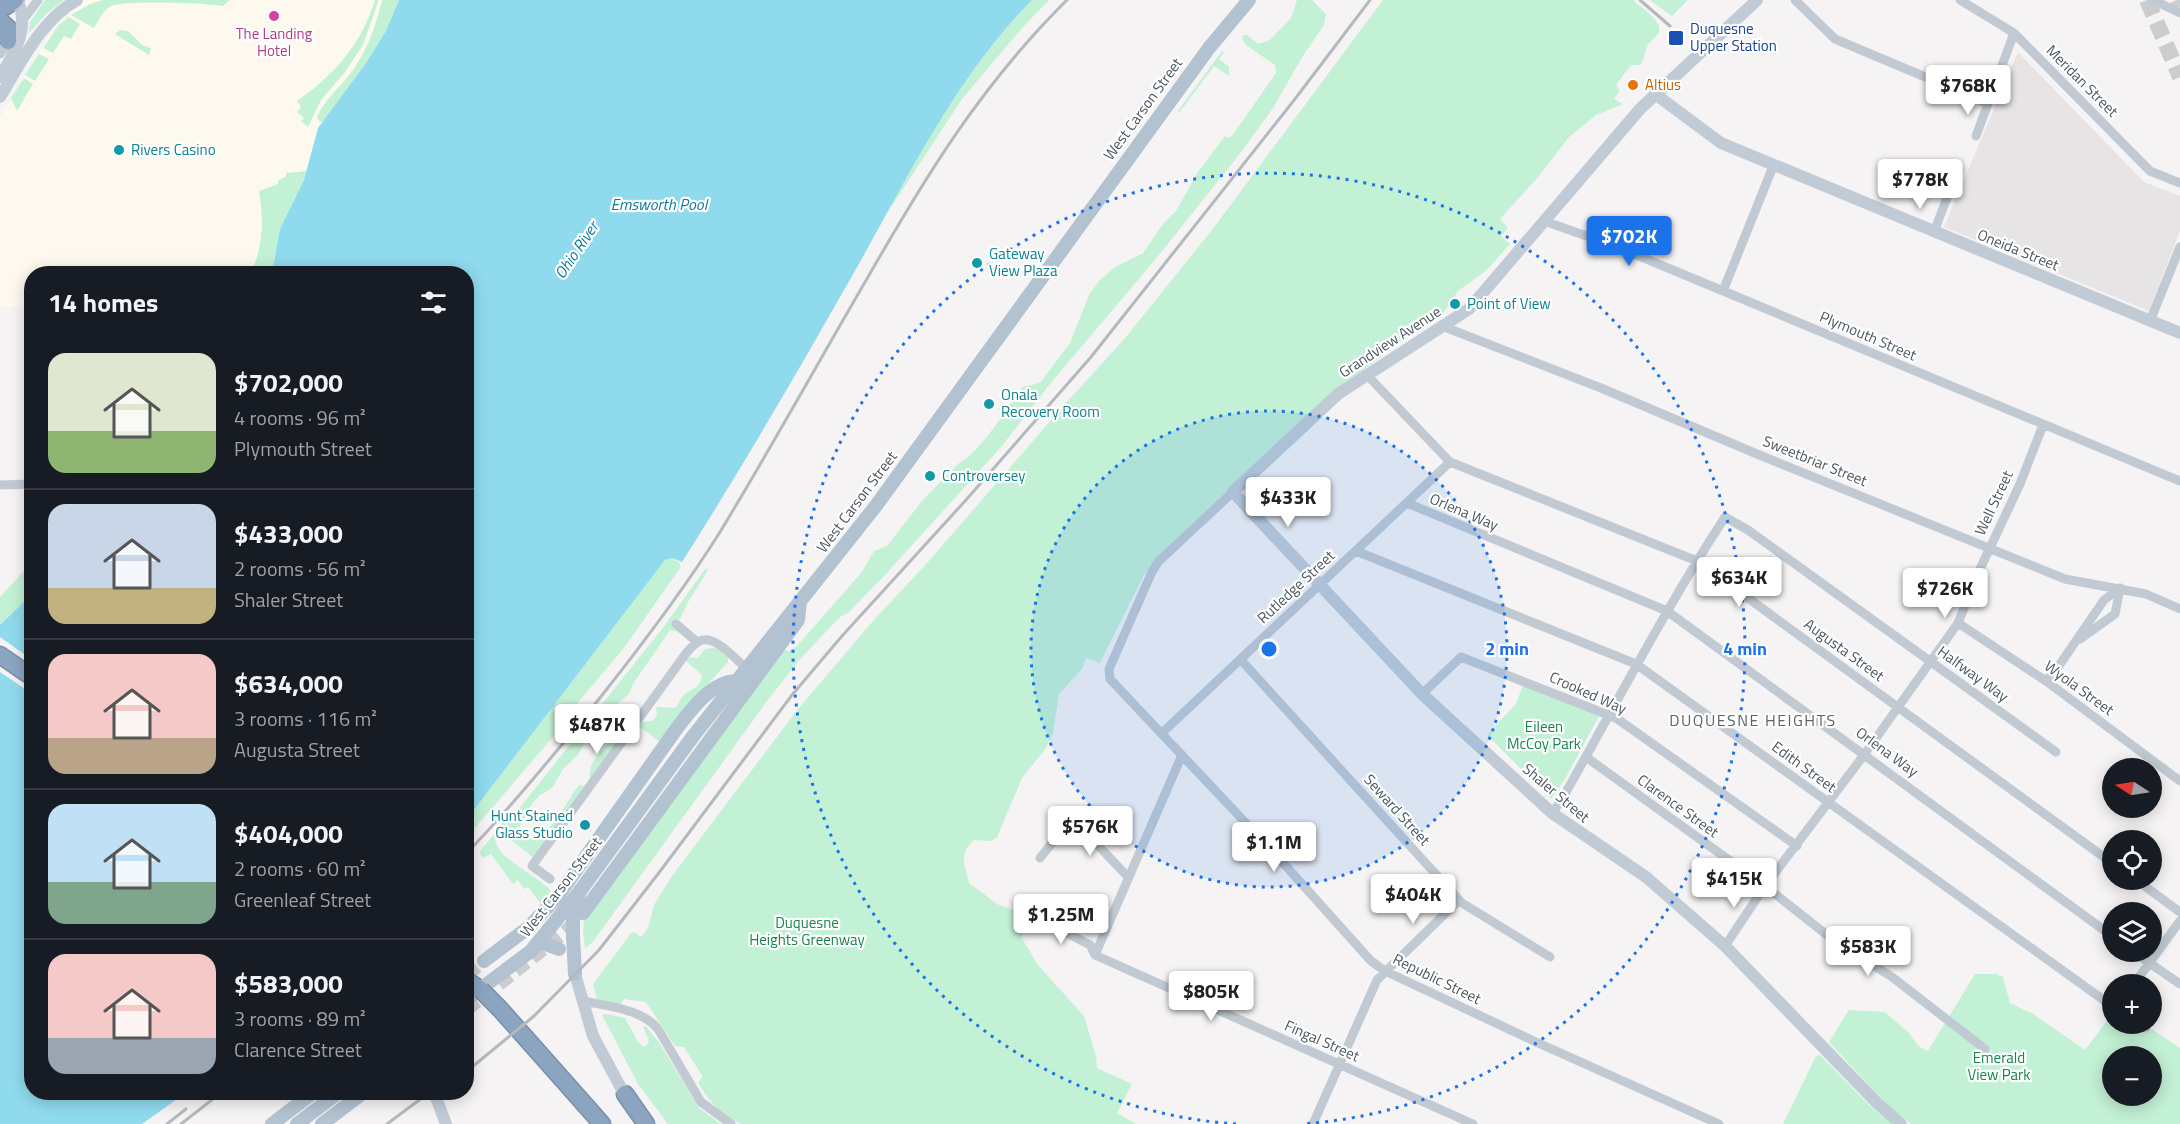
<!DOCTYPE html>
<html lang="en">
<head>
<meta charset="utf-8">
<style>
  body { margin:0; font-family:"Titillium Web",sans-serif; background:#20242c; color:#f1f3f6; height:100vh; display:flex; flex-direction:column; font-size:22px; white-space:nowrap }
  * { box-sizing:border-box; margin:0 }
  p { font-size:20px; color:#9ea1a6 }
  .icon { flex:none; width:33px; height:33px; fill:none; stroke:currentColor; stroke-width:2; stroke-linecap:round; stroke-linejoin:round }
  .map { position:relative; flex:1; overflow:hidden }
  .drawer { position:absolute; left:24px; top:266px; width:450px; height:834px; display:flex; flex-direction:column; background:#171b24; border-radius:24px; box-shadow:0 3px 15px #0003 }
  .drawer>* { flex:none }
  .needle { width:39px; rotate:282deg }
  .controls { position:absolute; left:2102px; top:758px; display:grid; gap:12px }
  .controls a { display:grid; place-items:center; width:60px; height:60px; border-radius:50%; background:#171b24; box-shadow:0 3px 15px #0003; font-size:30px }
  .price { position:absolute; translate:-50% -51px; padding:0 14px; border-radius:6px; background:#fff; color:#222; font-size:20px; line-height:39px; filter:drop-shadow(0 2px 3px #0008) }
  .price::after { content:''; position:absolute; left:50%; top:36px; width:18px; height:14px; margin-left:-9px; background:inherit; clip-path:polygon(0 0,100% 0,50% 100%) }
  .price.on { background:#1a73e8; color:#fff }
  ul { padding:0; list-style:none }
  li { display:flex; align-items:center; gap:18px; height:150px; padding:0 24px }
  li+li { border-top:2px solid #363941 }
  li span { display:grid; place-items:center; flex:none; width:168px; height:120px; border-radius:18px; color:#555 }
  li>.icon { margin-inline-start:auto }
  span .icon { width:72px; height:72px; fill:#fffc; stroke-width:1 }
  li b { font-size:26px }
  h2 { display:flex; justify-content:space-between; align-items:center; height:72px; padding:0 24px; font-size:26px }
  .map>svg:first-child { display:block }
  .commercial { fill:#fdf9ef }
  .education { fill:#e6e4e5 }
  .green { fill:#c3f1d5; fill-rule:evenodd }
  .water { fill:#90daee }
  .pier { fill:#f5f3f3 }
  .lines { fill:none; stroke-linecap:round; stroke-linejoin:round }
  .primary-tunnel { stroke:#caccce; stroke-width:14; stroke-dasharray:14 7; stroke-linecap:butt }
  .highway-tunnel { stroke:#caccce; stroke-width:16; stroke-dasharray:16 8; stroke-linecap:butt }
  .highway-casing { stroke:#7690ad; stroke-width:19 }
  .street { stroke:#c1cad2; stroke-width:9 }
  .secondary { stroke:#c1cbd6; stroke-width:12 }
  .primary { stroke:#b3c2d1; stroke-width:14 }
  .highway { stroke:#8ba5c1; stroke-width:16 }
  .rail { stroke:#b5b8bd; stroke-width:3 }
  .highway-bridge-casing { stroke:#7690ad; stroke-width:19; stroke-linecap:butt }
  .primary-bridge { stroke:#b3c2d1; stroke-width:14 }
  .highway-bridge { stroke:#8ba5c1; stroke-width:16 }
  .ring { fill:none; stroke:#1a73e8; stroke-width:3; stroke-dasharray:3 6 }
  .hotel-dot { fill:#d1479c; stroke:#fff; stroke-width:2 }
  .transit-dot { fill:#1a4fb4; stroke:#fff; stroke-width:2 }
  .food-dot { fill:#e8710a; stroke:#fff; stroke-width:2 }
  .culture-dot { fill:#0f9aa8; stroke:#fff; stroke-width:2 }
  .labels { text-anchor:middle; stroke-width:4.5; stroke-linejoin:round; paint-order:stroke }
  .transit-label { font-size:15px; fill:#164399; stroke:#fff; text-anchor:start }
  .hotel-label { font-size:15px; fill:#b23c85; stroke:#fff }
  .street-label { font-size:15px; fill:#4a5661; stroke:#fff }
  .food-label { font-size:15px; fill:#c56008; stroke:#fff; text-anchor:start }
  .culture-label { font-size:15px; fill:#0d838f; stroke:#fff; text-anchor:start }
  .park-label { font-size:15px; fill:#17864f; stroke:#fff }
  .water-label { font-size:16px; font-style:italic; fill:#0c7c9b; stroke:#fff }
  .neighbourhood-label { font-size:16px; letter-spacing:1.5px; fill:#5f6368; stroke:#fff }
  .centre { fill:#1a73e8; stroke:#fff; stroke-width:3 }
  .ring-label { font-size:18px; text-anchor:middle; font-weight:bold; fill:#1a73e8; stroke:#fff; stroke-width:4.5; stroke-linejoin:round; paint-order:stroke }
</style>
</head>
<body>
<div class="map">
<svg width="2180" height="1124" viewBox="0 0 2180 1124">
  <rect width="100%" height="100%" fill="#f5f3f3"/>
  <!-- commercial -->
  <path class="commercial" d="M 74,0 L 399,0 L 346,91 L 318,128 L 304,180 L 280,229 L 272,273 L 32,273 L 31,309 L 28,307 L 0,307 L 0,117 L 48,38 L 69,17 Z"/>
  <!-- education -->
  <path class="education" d="M 2018,52 L 2144,182 L 2180,196 L 2180,231 L 2149,311 L 1944,227 Z"/>
  <!-- green -->
  <path class="green" d="M 45,0 L 64,0 L 46,14 L 28,34 L 30,22 Z
    M 103,0 L 230,0 L 223,6 C 202,3 127,0 111,6 C 103,10 99,20 94,28 L 71,15 L 90,4 Z
    M 375,0 L 378,0 L 378,2 L 363,45 L 345,72 L 321,100 L 308,127 L 301,121 L 304,118 L 297,112 L 301,107 L 297,101 C 334,75 361,45 375,0 Z
    M 382,0 L 399,0 L 386,31 L 364,66 L 324,121 L 320,122 L 317,117 C 325,99 339,88 351,73 C 367,51 376,26 382,0 Z
    M 1032,0 L 1049,0 L 1022,28 L 962,99 L 886,215 C 926,138 972,62 1032,0 Z
    M 1297,0 L 1312,0 L 1326,14 L 1324,25 L 1304,54 L 1273,108 L 1242,151 L 1159,255 L 1050,384 L 1001,447 L 885,575 L 848,613 L 840,617 L 801,658 L 767,701 L 592,943 L 585,948 L 583,932 L 584,917 L 783,649 L 789,651 L 797,646 L 862,572 L 874,551 L 887,546 L 922,501 L 958,464 C 983,449 1005,411 1022,387 L 1040,383 L 1070,343 L 1089,295 L 1099,281 L 1115,267 L 1143,253 L 1163,224 L 1176,211 L 1198,172 L 1225,136 L 1228,138 L 1232,136 L 1276,73 L 1275,65 L 1246,45 L 1242,39 L 1243,35 L 1247,35 L 1258,44 L 1270,40 L 1291,18 Z
    M 1383,0 L 1633,0 C 1640,7 1663,21 1659,32 C 1657,38 1649,41 1647,47 C 1644,54 1645,59 1640,65 L 1631,65 L 1616,85 L 1620,91 L 1614,99 L 1623,104 L 1596,115 L 1569,137 L 1538,177 L 1500,219 L 1508,228 L 1501,236 L 1510,244 L 1487,270 L 1458,291 L 1444,312 L 1428,321 L 1327,398 L 1145,573 L 1100,663 L 1086,658 L 1082,669 L 1059,694 L 1053,733 L 1046,748 L 1022,778 L 997,837 L 991,841 L 974,840 C 958,854 965,865 969,883 L 997,904 L 1019,912 L 1028,922 L 1021,937 L 1038,965 L 1084,1016 L 1096,1056 L 1097,1068 L 1132,1084 L 1117,1113 L 1136,1124 L 741,1124 C 722,1116 707,1100 698,1082 L 703,1077 L 684,1047 L 675,1046 L 646,1002 L 624,999 L 620,1005 L 597,999 L 593,984 L 632,932 L 636,933 L 641,937 L 648,928 L 654,905 L 672,876 L 798,709 L 873,621 L 928,562 L 1066,403 L 1126,337 L 1212,230 Z
    M 1650,0 L 1688,0 L 1672,16 Z
    M 69,17 L 80,24 L 71,39 L 64,36 L 53,53 L 43,48 L 59,25 Z
    M 120,30 L 128,31 L 142,45 L 151,48 L 149,55 L 115,34 Z
    M 1222,51 L 1224,52 L 1219,59 L 1229,67 L 1229,76 L 1214,66 L 1179,113 L 1178,111 Z
    M 39,54 L 49,59 L 35,81 L 25,75 Z
    M 24,78 L 33,84 L 17,111 L 11,98 Z
    M 307,171 L 304,180 L 280,229 L 272,273 L 251,273 C 263,247 264,219 259,191 L 278,184 L 278,180 L 286,177 L 286,173 Z
    M 672,558 L 680,563 L 680,568 L 624,648 L 580,700 L 564,724 L 467,837 L 467,819 L 665,560 Z
    M 31,563 L 31,595 L 0,625 L 0,597 Z
    M 706,568 L 708,570 L 688,602 L 680,619 L 671,621 L 676,632 L 670,630 L 633,684 L 629,694 L 606,714 L 586,740 L 578,755 L 563,769 L 552,788 L 540,795 L 532,804 L 518,830 L 522,838 C 548,846 565,802 579,785 L 585,786 L 534,858 L 501,832 L 495,838 C 495,858 539,876 551,891 L 540,903 L 528,887 L 524,889 L 518,880 L 513,884 L 491,854 L 484,858 L 480,854 L 481,850 L 503,823 L 510,820 L 665,625 Z
    M 714,648 L 721,650 L 728,658 L 728,662 L 677,718 L 660,742 L 643,729 L 638,728 L 642,722 L 653,721 L 657,715 L 656,707 L 675,708 C 679,704 679,700 683,696 C 690,688 700,690 702,675 L 686,661 L 688,657 L 698,658 L 705,649 Z
    M 1523,685 L 1599,716 L 1565,779 L 1551,799 L 1487,735 L 1516,704 Z
    M 623,734 L 590,779 C 587,759 608,743 623,734 Z
    M 1975,974 L 1996,974 L 2003,977 L 2010,1003 L 2033,1014 L 2085,1050 L 2112,1014 L 2112,1023 L 2143,1023 L 2180,1048 L 2180,1124 L 1911,1124 L 1890,1108 L 1829,1042 L 1849,1010 L 1885,1012 L 1909,1033 L 1918,1046 L 1928,1051 ZM 2112,1056 L 2151,1056 L 2151,1095 L 2112,1095 Z
    M 606,1014 L 625,1018 L 638,1042 L 644,1047 L 646,1046 L 649,1041 L 643,1027 L 646,1026 L 660,1044 L 700,1109 L 721,1124 L 668,1124 L 638,1084 L 602,1015 Z
    M 1820,1055 L 1869,1105 L 1892,1124 L 1783,1124 L 1816,1056 Z"/>
  <!-- water -->
  <path class="water" d="M 399,0 L 1032,0 C 956,77 909,175 856,269 C 800,368 743,466 682,562 L 672,558 L 665,560 L 467,819 L 466,273 L 272,273 L 280,229 L 304,180 L 318,128 L 364,66 L 386,31 Z
    M 31,595 L 32,1092 L 187,1092 L 142,1124 L 0,1124 L 0,625 Z"/>
  <!-- pier -->
  <path class="pier" d="M 0,637 L 31,659 L 31,693 L 0,672 Z"/>
  <g class="lines">
    <!-- primary-tunnel -->
    <path class="primary-tunnel" d="M 466,975 L 484,961
      M 466,1010 L 567,930 L 579,919"/>
    <!-- highway-tunnel -->
    <path class="highway-tunnel" d="M 2147,0 L 2180,77
      M 2177,0 L 2180,7"/>
    <defs>
      <path id="highway" d="M 0,10 L 15,0
        M 0,21 L 8,28 L 8,41
        M 0,655 L 32,677
        M 466,980 L 481,990
        M 500,1009 L 602,1124
        M 625,1094 L 646,1124"/>
    </defs>
    <!-- highway casing -->
    <use href="#highway" class="highway-casing"/>
    <!-- street -->
    <path class="street" d="M 1795,0 L 1835,39 L 1987,103
      M 1960,0 L 2014,33 L 2150,171 L 2180,183
      M 2153,0 L 2180,13
      M 20,24 L 38,0
      M 0,54 L 10,38
      M 1976,136 L 2014,33
      M 1544,221 L 1615,246 L 1692,278 L 2180,481
      M 1934,232 L 1956,174
      M 1723,291 L 1774,164
      M 2150,321 L 2180,247
      M 1442,326 L 1601,388 L 1757,454 L 2065,579 L 2146,594 L 2180,609
      M 1367,375 L 1450,462 L 1697,561 L 2112,863
      M 0,485 L 32,484
      M 1233,492 L 1158,562 L 1151,574 L 1109,669 L 1110,679 L 1276,855 L 1371,961 L 1385,971 L 1536,1042 L 1719,1124
      M 1407,503 L 1667,611 L 2112,936
      M 1356,551 L 1636,664 L 2112,1006
      M 1958,623 L 2046,681 L 2180,781
      M 676,624 L 697,642
      M 2080,639 L 2115,614 L 2120,588
      M 1241,660 L 1462,903 L 1550,957
      M 2046,681 L 2058,667 L 2104,600 L 2120,588
      M 1422,694 L 1461,657 L 1616,718 L 1797,846
      M 1162,733 L 1450,462
      M 1586,757 L 1765,886 L 1832,939 L 1892,977 L 1985,1049
      M 1552,813 L 1561,801 C 1615,706 1665,609 1725,517 L 1748,530 L 2056,752
      M 1040,858 L 1072,818 L 1128,877
      M 550,879 L 532,866 L 687,652 C 690,649 694,644 698,642 C 713,632 735,659 746,668
      M 2135,879 L 2180,912
      M 1048,918 L 1067,933 L 1090,945 L 1095,955
      M 1725,946 L 1765,886 L 1864,755 L 1958,623 L 1980,569 L 2020,484 L 2043,425
      M 2132,951 L 2180,984
      M 1095,955 L 1473,1124
      M 1095,955 L 1182,755
      M 2134,984 L 2180,921
      M 583,1001 C 607,1006 642,1009 658,1029 L 701,1102 L 731,1124
      M 2139,1023 L 2146,1028
      M 1313,1124 L 1377,980 L 1459,900"/>
    <!-- secondary -->
    <path class="secondary" d="M 1757,0 L 1640,109 L 1469,309 L 1338,394 L 1233,492 L 1422,694 L 1552,813 L 1646,877 L 1725,946 L 1878,1104 L 1901,1124
      M 0,77 C 14,53 31,28 17,0
      M 1655,94 L 1721,143 L 2180,333
      M 0,97 C 21,63 41,20 77,0
      M 575,974 L 593,1036 L 627,1099
      M 434,1092 L 446,1124"/>
    <!-- primary -->
    <path class="primary" d="M 583,913 L 798,620 L 800,601
      M 573,936 L 575,974
      M 484,961 L 529,927 L 558,896 L 677,728 C 691,710 711,682 736,681
      M 466,1000 L 531,951 L 580,891 L 694,735 L 875,507 L 1209,48 L 1249,0
      M 272,1124 L 314,1092
      M 297,1124 L 339,1092
      M 322,1124 L 364,1092"/>
    <!-- highway -->
    <use href="#highway" class="highway"/>
    <!-- rail -->
    <path class="rail" d="M 1640,0 L 1670,26
      M 466,854 C 515,803 559,749 603,694 C 644,642 685,588 720,532 C 771,448 819,361 868,277 C 927,174 982,84 1067,0
      M 466,1072 L 534,1016 L 599,950 L 658,874 L 792,695 L 842,636 L 966,500 L 1091,357 L 1295,99 L 1370,0
      M 167,1124 L 186,1109
      M 181,1124 L 222,1092
      M 387,1124 L 430,1092"/>
    <defs>
      <path id="highway-bridge" d="M 481,990 L 500,1009"/>
    </defs>
    <!-- highway-bridge casing -->
    <use href="#highway-bridge" class="highway-bridge-casing"/>
    <!-- primary-bridge -->
    <path class="primary-bridge" d="M 573,936 L 573,914 L 580,891
      M 539,944 L 545,944 L 559,949"/>
    <!-- highway-bridge -->
    <use href="#highway-bridge" class="highway-bridge"/>
  </g>
  <!-- distance rings -->
  <circle cx="1269" cy="649" r="238" fill="#1a73e8" fill-opacity=".12"/>
  <g class="ring">
    <circle cx="1269" cy="649" r="238"/>
    <path d="M1236 1124A476 476 0 1 1 1302 1124"/>
  </g>
  <!-- markers -->
  <circle class="hotel-dot" cx="274" cy="16" r="6"/>
  <rect class="transit-dot" x="1668" y="30" width="16" height="16" rx="3"/>
  <circle class="food-dot" cx="1633" cy="85" r="6"/>
  <g class="culture-dot">
    <circle cx="119" cy="150" r="6"/>
    <circle cx="977" cy="263" r="6"/>
    <circle cx="1455" cy="304" r="6"/>
    <circle cx="989" cy="404" r="6"/>
    <circle cx="930" cy="476" r="6"/>
    <circle cx="585" cy="825" r="6"/>
  </g>
  <g class="labels">
    <!-- transit labels -->
    <g class="transit-label">
      <text x="1690" y="34">Duquesne<tspan x="1690" dy="17">Upper Station</tspan></text>
    </g>
    <!-- hotel labels -->
    <g class="hotel-label">
      <text x="274" y="39">The Landing<tspan x="274" dy="17">Hotel</tspan></text>
    </g>
    <!-- street labels -->
    <g class="street-label">
      <text transform="translate(2082 81) rotate(45)" y="5">Meridan Street</text>
      <text transform="translate(1143 109) rotate(-54)" y="5">West Carson Street</text>
      <text transform="translate(2018 250) rotate(22)" y="5">Oneida Street</text>
      <text transform="translate(1868 336) rotate(23)" y="5">Plymouth Street</text>
      <text transform="translate(1390 342) rotate(-33)" y="5">Grandview Avenue</text>
      <text transform="translate(1815 461) rotate(22)" y="5">Sweetbriar Street</text>
      <text transform="translate(857 502) rotate(-53)" y="5">West Carson Street</text>
      <text transform="translate(1994 503) rotate(-65)" y="5">Well Street</text>
      <text transform="translate(1464 512) rotate(23)" y="5">Orlena Way</text>
      <text transform="translate(1296 587) rotate(-43)" y="5">Rutledge Street</text>
      <text transform="translate(1844 650) rotate(36)" y="5">Augusta Street</text>
      <text transform="translate(1973 674) rotate(36)" y="5">Halfway Way</text>
      <text transform="translate(2079 688) rotate(36)" y="5">Wyola Street</text>
      <text transform="translate(1588 693) rotate(24)" y="5">Crooked Way</text>
      <text transform="translate(1887 752) rotate(36)" y="5">Orlena Way</text>
      <text transform="translate(1804 767) rotate(36)" y="5">Edith Street</text>
      <text transform="translate(1556 793) rotate(40)" y="5">Shaler Street</text>
      <text transform="translate(1678 806) rotate(36)" y="5">Clarence Street</text>
      <text transform="translate(1397 810) rotate(48)" y="5">Seward Street</text>
      <text transform="translate(561 887) rotate(-52)" y="5">West Carson Street</text>
      <text transform="translate(1437 979) rotate(26)" y="5">Republic Street</text>
      <text transform="translate(1322 1041) rotate(24)" y="5">Fingal Street</text>
    </g>
    <!-- food labels -->
    <g class="food-label">
      <text x="1645" y="90">Altius</text>
    </g>
    <!-- culture labels -->
    <g class="culture-label">
      <text x="131" y="155">Rivers Casino</text>
      <text x="989" y="259">Gateway<tspan x="989" dy="17">View Plaza</tspan></text>
      <text x="1467" y="309">Point of View</text>
      <text x="1001" y="400">Onala<tspan x="1001" dy="17">Recovery Room</tspan></text>
      <text x="942" y="481">Controversey</text>
      <text x="573" y="821" text-anchor="end">Hunt Stained<tspan x="573" dy="17">Glass Studio</tspan></text>
    </g>
    <!-- park labels -->
    <g class="park-label">
      <text x="1544" y="732">Eileen<tspan x="1544" dy="17">McCoy Park</tspan></text>
      <text x="807" y="928">Duquesne<tspan x="807" dy="17">Heights Greenway</tspan></text>
      <text x="1999" y="1063">Emerald<tspan x="1999" dy="17">View Park</tspan></text>
    </g>
    <!-- water labels -->
    <g class="water-label">
      <text x="659" y="210">Emsworth Pool</text>
      <text transform="translate(576 250) rotate(-56)" y="6">Ohio River</text>
    </g>
    <!-- neighbourhood labels -->
    <g class="neighbourhood-label">
      <text x="1753" y="726">DUQUESNE HEIGHTS</text>
    </g>
  </g>
  <circle cx="1269" cy="649" r="9" class="centre"/>
  <g class="ring-label">
    <text x="1507" y="655">2 min</text>
    <text x="1745" y="655">4 min</text>
  </g>
</svg>
<div class="controls">
<a><svg class="needle" viewBox="-14 -14 28 28"><path d="M0-13l5 13h-10z" fill="#e53935"/><path d="M0 13l5-13h-10z" fill="#9ea1a6"/></svg></a>
<a><svg class="icon" aria-label="locate" viewBox="0 0 24 24"><circle cx="12" cy="12" r="6"/><path d="M12 2v4M12 18v4M2 12h4M18 12h4"/></svg></a>
<a><svg class="icon" aria-label="layers" viewBox="0 0 24 24"><path d="M12 4l9 5-9 5-9-5zM3 14l9 5 9-5"/></svg></a>
<a>+</a>
<a>−</a>
</div>
<b class="price" style="left:1968px;top:116px">$768K</b>
<b class="price" style="left:1920px;top:210px">$778K</b>
<b class="price on" style="left:1629px;top:267px">$702K</b>
<b class="price" style="left:1288px;top:528px">$433K</b>
<b class="price" style="left:1739px;top:608px">$634K</b>
<b class="price" style="left:1945px;top:619px">$726K</b>
<b class="price" style="left:597px;top:755px">$487K</b>
<b class="price" style="left:1090px;top:857px">$576K</b>
<b class="price" style="left:1274px;top:873px">$1.1M</b>
<b class="price" style="left:1734px;top:909px">$415K</b>
<b class="price" style="left:1413px;top:925px">$404K</b>
<b class="price" style="left:1061px;top:945px">$1.25M</b>
<b class="price" style="left:1868px;top:977px">$583K</b>
<b class="price" style="left:1211px;top:1022px">$805K</b>
<section class="drawer">
<h2>14 homes<svg class="icon" aria-label="filters" viewBox="0 0 24 24"><path d="M4 7h16M4 17h16"/><circle cx="9" cy="7" r="2"/><circle cx="15" cy="17" r="2"/></svg></h2>
<ul>
<li><span style="background:linear-gradient(#dfe7d0 65%,#8fb573 0)"><svg class="icon" aria-label="home" viewBox="0 0 24 24"><path d="M3 11l9-7 9 7M6 9v11h12V9"/></svg></span><div><b>$702,000</b><p>4 rooms · 96 m²</p><p>Plymouth Street</p></div></li>
<li><span style="background:linear-gradient(#c9d6e8 70%,#c2b280 0)"><svg class="icon" aria-label="home" viewBox="0 0 24 24"><path d="M3 11l9-7 9 7M6 9v11h12V9"/></svg></span><div><b>$433,000</b><p>2 rooms · 56 m²</p><p>Shaler Street</p></div></li>
<li><span style="background:linear-gradient(#f6c9c9 70%,#b9a48a 0)"><svg class="icon" aria-label="home" viewBox="0 0 24 24"><path d="M3 11l9-7 9 7M6 9v11h12V9"/></svg></span><div><b>$634,000</b><p>3 rooms · 116 m²</p><p>Augusta Street</p></div></li>
<li><span style="background:linear-gradient(#bfe0f5 65%,#7fa58c 0)"><svg class="icon" aria-label="home" viewBox="0 0 24 24"><path d="M3 11l9-7 9 7M6 9v11h12V9"/></svg></span><div><b>$404,000</b><p>2 rooms · 60 m²</p><p>Greenleaf Street</p></div></li>
<li><span style="background:linear-gradient(#f6c9c9 70%,#9aa5b1 0)"><svg class="icon" aria-label="home" viewBox="0 0 24 24"><path d="M3 11l9-7 9 7M6 9v11h12V9"/></svg></span><div><b>$583,000</b><p>3 rooms · 89 m²</p><p>Clarence Street</p></div></li>
</ul>
</section>
</div>
</body>
</html>
